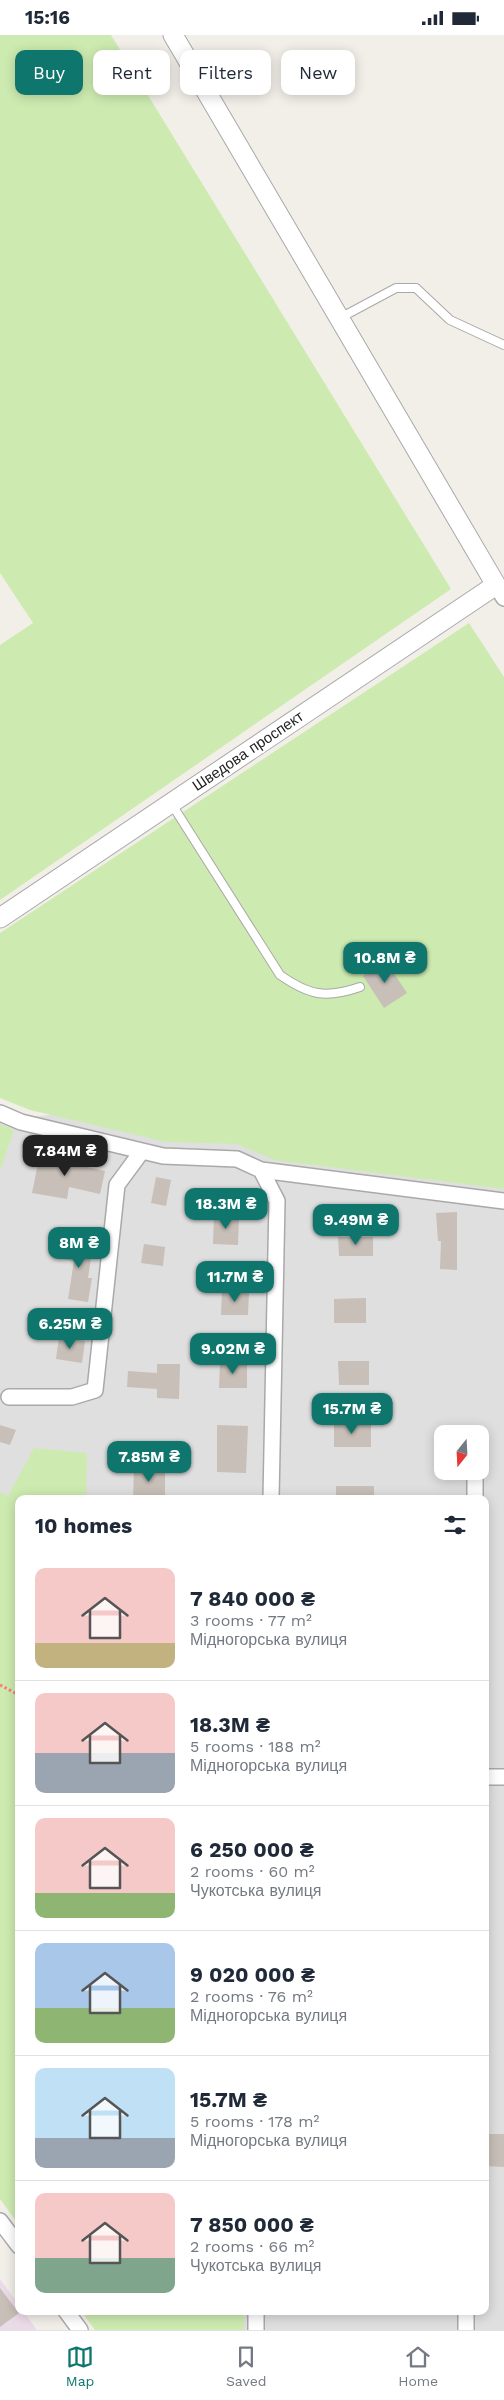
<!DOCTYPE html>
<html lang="en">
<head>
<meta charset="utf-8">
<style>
  body { margin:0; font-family:"Work Sans",sans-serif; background:#f6f6f7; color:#1f2937; height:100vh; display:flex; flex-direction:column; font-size:19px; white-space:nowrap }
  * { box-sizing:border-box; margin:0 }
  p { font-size:16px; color:#747a83 }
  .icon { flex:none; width:28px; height:28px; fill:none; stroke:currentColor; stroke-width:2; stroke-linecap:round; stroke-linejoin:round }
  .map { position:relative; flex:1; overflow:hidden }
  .panel { position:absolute; left:15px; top:1460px; width:474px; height:820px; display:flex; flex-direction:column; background:#fff; border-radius:10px; box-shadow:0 2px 12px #0003 }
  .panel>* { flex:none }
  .top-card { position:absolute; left:15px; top:15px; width:475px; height:45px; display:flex; gap:10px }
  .needle { width:32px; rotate:198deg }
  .controls { position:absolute; left:434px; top:1390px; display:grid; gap:10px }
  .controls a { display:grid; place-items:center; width:55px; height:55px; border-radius:10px; background:#fff; box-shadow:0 2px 12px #0003; font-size:25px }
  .price { position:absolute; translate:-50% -42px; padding:0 11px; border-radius:10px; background:#0f766e; color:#fff; font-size:16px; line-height:32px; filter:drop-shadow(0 1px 2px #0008) }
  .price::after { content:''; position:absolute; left:50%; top:30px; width:15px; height:11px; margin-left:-8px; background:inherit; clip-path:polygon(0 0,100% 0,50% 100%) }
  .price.on { background:#222; color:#fff }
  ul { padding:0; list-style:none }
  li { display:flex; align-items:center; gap:15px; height:125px; padding:0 20px }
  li+li { border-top:1px solid #e0e1e3 }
  li span { display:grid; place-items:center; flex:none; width:140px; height:100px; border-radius:10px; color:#555 }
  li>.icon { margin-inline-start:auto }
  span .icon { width:60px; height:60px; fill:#fffc; stroke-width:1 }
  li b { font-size:21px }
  h2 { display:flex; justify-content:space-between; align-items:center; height:60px; padding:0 20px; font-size:21px }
  .tag { padding:0 18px; border-radius:10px; background:#fff; box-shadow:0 2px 12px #0003; font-size:18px; line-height:45px }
  .tag.on { background:#0f766e; color:#fff }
  .status { display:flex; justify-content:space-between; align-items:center; height:35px; padding:0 25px; background:#fff; direction:ltr }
  .status svg { height:14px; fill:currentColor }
  .dock { display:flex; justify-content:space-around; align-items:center; height:70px; border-top:1px solid #e0e1e3; background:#fff; font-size:14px; color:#747a83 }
  .dock a { display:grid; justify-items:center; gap:2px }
  .dock .on { color:#0f766e }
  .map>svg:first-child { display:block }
  .residential { fill:#e0dfdf; fill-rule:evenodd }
  .industrial { fill:#ebdbe8 }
  .grass { fill:#cdebb0 }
  .building { fill:#c7bfb8 }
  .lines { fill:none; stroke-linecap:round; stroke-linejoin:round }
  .service-casing { stroke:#a9a9a9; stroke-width:10 }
  .minor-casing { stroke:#a9a9a9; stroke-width:18 }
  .tertiary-casing { stroke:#a9a9a9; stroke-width:21 }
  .path { stroke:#fa8072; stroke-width:3; stroke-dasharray:2.5 2.5; stroke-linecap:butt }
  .service { stroke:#fff; stroke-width:8 }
  .minor { stroke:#fff; stroke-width:15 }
  .tertiary { stroke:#fff; stroke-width:19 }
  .labels { text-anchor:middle; stroke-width:4; stroke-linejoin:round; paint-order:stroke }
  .street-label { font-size:15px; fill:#222; stroke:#fff }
</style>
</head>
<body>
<div class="status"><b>15:16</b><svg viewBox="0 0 49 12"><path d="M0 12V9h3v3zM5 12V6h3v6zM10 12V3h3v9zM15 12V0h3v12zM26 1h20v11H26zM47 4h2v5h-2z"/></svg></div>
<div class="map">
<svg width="504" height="2295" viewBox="0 0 504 2295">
  <rect width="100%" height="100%" fill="#f2efe9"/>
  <!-- residential -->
  <path class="residential" d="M 504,1023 L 504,2295 L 127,2295 L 116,2276 L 485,2276 L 485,1464 L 19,1464 L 0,1531 L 0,1086 ZM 442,1399 L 480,1399 L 480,1436 L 442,1436 Z"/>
  <!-- industrial -->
  <path class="industrial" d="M 0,2244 L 19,2270 L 19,2276 L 23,2276 L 37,2295 L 0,2295 Z"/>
  <!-- grass -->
  <path class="grass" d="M 0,0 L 111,0 L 451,554 L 0,865 L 0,610 L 33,588 L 0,538 Z
    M 469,588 L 504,642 L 504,1154 L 274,1125 L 237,1109 L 166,1107 L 30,1075 L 0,1063 L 0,898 Z
    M 0,1089 L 14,1095 L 0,1136 Z
    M 34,1413 L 87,1418 L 86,1464 L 19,1464 L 19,2190 L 0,2164 L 0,1457 L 8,1461 Z
    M 81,2276 L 244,2276 L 244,2295 L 95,2295 Z"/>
  <!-- building -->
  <path class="building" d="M 385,925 L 407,958 L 384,973 L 363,941 Z
    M 40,1118 L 74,1125 L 73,1129 L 105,1136 L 100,1159 L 69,1152 L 67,1164 L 32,1158 Z
    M 156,1142 L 171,1145 L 166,1171 L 151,1168 Z
    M 457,1177 L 457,1235 L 440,1234 L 441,1206 L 438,1206 L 436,1178 Z
    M 214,1180 L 239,1181 L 238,1210 L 213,1209 Z
    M 338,1202 L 373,1202 L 373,1221 L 339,1221 Z
    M 64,1205 L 93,1210 L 88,1243 L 92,1243 L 88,1267 L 68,1264 L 74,1226 L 62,1224 Z
    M 144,1209 L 165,1212 L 163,1231 L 141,1228 Z
    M 222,1256 L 249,1257 L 248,1280 L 221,1280 Z
    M 366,1263 L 366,1288 L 334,1288 L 334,1264 Z
    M 59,1302 L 85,1306 L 82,1328 L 56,1324 Z
    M 338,1326 L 369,1326 L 369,1350 L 339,1350 Z
    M 220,1327 L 247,1328 L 247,1353 L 219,1353 Z
    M 157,1329 L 180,1329 L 179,1364 L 157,1363 L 157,1354 L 127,1352 L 128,1336 L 157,1338 Z
    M 334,1388 L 371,1388 L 371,1412 L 334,1412 Z
    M 0,1390 L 16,1395 L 10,1410 L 0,1407 Z
    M 217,1390 L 248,1391 L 246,1438 L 217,1437 Z
    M 134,1431 L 165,1432 L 165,1464 L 133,1464 Z
    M 336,1451 L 374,1451 L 374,1464 L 336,1464 Z
    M 485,2099 L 504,2099 L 504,2132 L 485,2131 Z
    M 0,2253 L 19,2278 L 0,2292 Z"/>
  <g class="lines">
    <defs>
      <path id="service" d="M 340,283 L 396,253 L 416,253 L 450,285 L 504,310
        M 171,768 L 280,940 C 309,960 325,964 360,952"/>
      <path id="minor" d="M 496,550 L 504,563
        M 0,1078 L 21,1087 L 163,1121 L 237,1124 L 261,1135 L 277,1166 L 271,1464
        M 261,1135 L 504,1166
        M 9,1362 L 72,1362 L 95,1355 L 117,1150 L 142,1116
        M 475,1464 L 475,1436
        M 485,1742 L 504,1742
        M 0,2186 L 19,2211
        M 66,2276 L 80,2295
        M 256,2295 L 256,2276
        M 466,2295 L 466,2276"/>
      <path id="tertiary" d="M 0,883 L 496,550 L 173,0"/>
    </defs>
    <!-- service casing -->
    <use href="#service" class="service-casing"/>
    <!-- minor casing -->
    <use href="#minor" class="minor-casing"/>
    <!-- tertiary casing -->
    <use href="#tertiary" class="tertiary-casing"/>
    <!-- path -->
    <path class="path" d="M 0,1650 L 19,1660"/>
    <!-- service -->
    <use href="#service" class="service"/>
    <!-- minor -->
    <use href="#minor" class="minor"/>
    <!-- tertiary -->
    <use href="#tertiary" class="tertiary"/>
  </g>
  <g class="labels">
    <!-- street labels -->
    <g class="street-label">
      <text transform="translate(248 716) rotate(-34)" y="5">Шведова проспект</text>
    </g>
  </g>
</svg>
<div class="controls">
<a><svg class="needle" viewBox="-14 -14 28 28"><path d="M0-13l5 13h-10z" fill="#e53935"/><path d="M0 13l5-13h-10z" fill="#747a83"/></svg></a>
</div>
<b class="price" style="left:385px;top:949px">10.8M ₴</b>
<b class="price on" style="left:65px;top:1142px">7.84M ₴</b>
<b class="price" style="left:226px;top:1195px">18.3M ₴</b>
<b class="price" style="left:356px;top:1211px">9.49M ₴</b>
<b class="price" style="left:79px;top:1234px">8M ₴</b>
<b class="price" style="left:235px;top:1268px">11.7M ₴</b>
<b class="price" style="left:70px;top:1315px">6.25M ₴</b>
<b class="price" style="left:233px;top:1340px">9.02M ₴</b>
<b class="price" style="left:352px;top:1400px">15.7M ₴</b>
<b class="price" style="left:149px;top:1448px">7.85M ₴</b>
<div class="top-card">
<a class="tag on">Buy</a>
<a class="tag">Rent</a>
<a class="tag">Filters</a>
<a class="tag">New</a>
</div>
<section class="panel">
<h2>10 homes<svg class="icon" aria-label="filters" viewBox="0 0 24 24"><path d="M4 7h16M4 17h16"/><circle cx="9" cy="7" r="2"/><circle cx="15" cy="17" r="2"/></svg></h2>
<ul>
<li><span style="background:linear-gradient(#f6c9c9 75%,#c2b280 0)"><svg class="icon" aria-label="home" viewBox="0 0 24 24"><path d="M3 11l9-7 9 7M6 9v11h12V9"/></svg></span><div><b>7 840 000 ₴</b><p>3 rooms · 77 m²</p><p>Мідногорська вулиця</p></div></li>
<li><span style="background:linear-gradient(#f6c9c9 60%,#9aa5b1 0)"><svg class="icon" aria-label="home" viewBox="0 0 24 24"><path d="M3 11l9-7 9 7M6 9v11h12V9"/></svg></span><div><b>18.3M ₴</b><p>5 rooms · 188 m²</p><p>Мідногорська вулиця</p></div></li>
<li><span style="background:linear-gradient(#f6c9c9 75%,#8fb573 0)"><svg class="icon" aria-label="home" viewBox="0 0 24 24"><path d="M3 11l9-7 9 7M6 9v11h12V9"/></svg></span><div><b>6 250 000 ₴</b><p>2 rooms · 60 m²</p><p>Чукотська вулиця</p></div></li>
<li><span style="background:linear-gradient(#a9c7e8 65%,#8fb573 0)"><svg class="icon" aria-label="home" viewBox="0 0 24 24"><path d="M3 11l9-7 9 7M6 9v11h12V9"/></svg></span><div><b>9 020 000 ₴</b><p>2 rooms · 76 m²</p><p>Мідногорська вулиця</p></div></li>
<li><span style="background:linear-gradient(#bfe0f5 70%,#9aa5b1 0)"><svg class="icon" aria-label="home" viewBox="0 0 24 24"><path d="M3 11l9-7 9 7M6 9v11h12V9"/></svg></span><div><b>15.7M ₴</b><p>5 rooms · 178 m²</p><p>Мідногорська вулиця</p></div></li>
<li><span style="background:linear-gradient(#f6c9c9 65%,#7fa58c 0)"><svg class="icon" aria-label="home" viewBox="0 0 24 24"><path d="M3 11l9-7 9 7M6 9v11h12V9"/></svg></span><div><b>7 850 000 ₴</b><p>2 rooms · 66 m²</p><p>Чукотська вулиця</p></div></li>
</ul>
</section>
</div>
<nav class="dock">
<a class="on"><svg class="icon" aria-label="map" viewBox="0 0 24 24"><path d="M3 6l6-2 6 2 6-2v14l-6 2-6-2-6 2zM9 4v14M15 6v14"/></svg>Map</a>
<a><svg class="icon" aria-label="saved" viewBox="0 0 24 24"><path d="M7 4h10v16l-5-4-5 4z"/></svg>Saved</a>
<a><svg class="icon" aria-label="home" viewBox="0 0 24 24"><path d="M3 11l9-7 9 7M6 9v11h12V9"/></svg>Home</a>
</nav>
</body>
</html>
